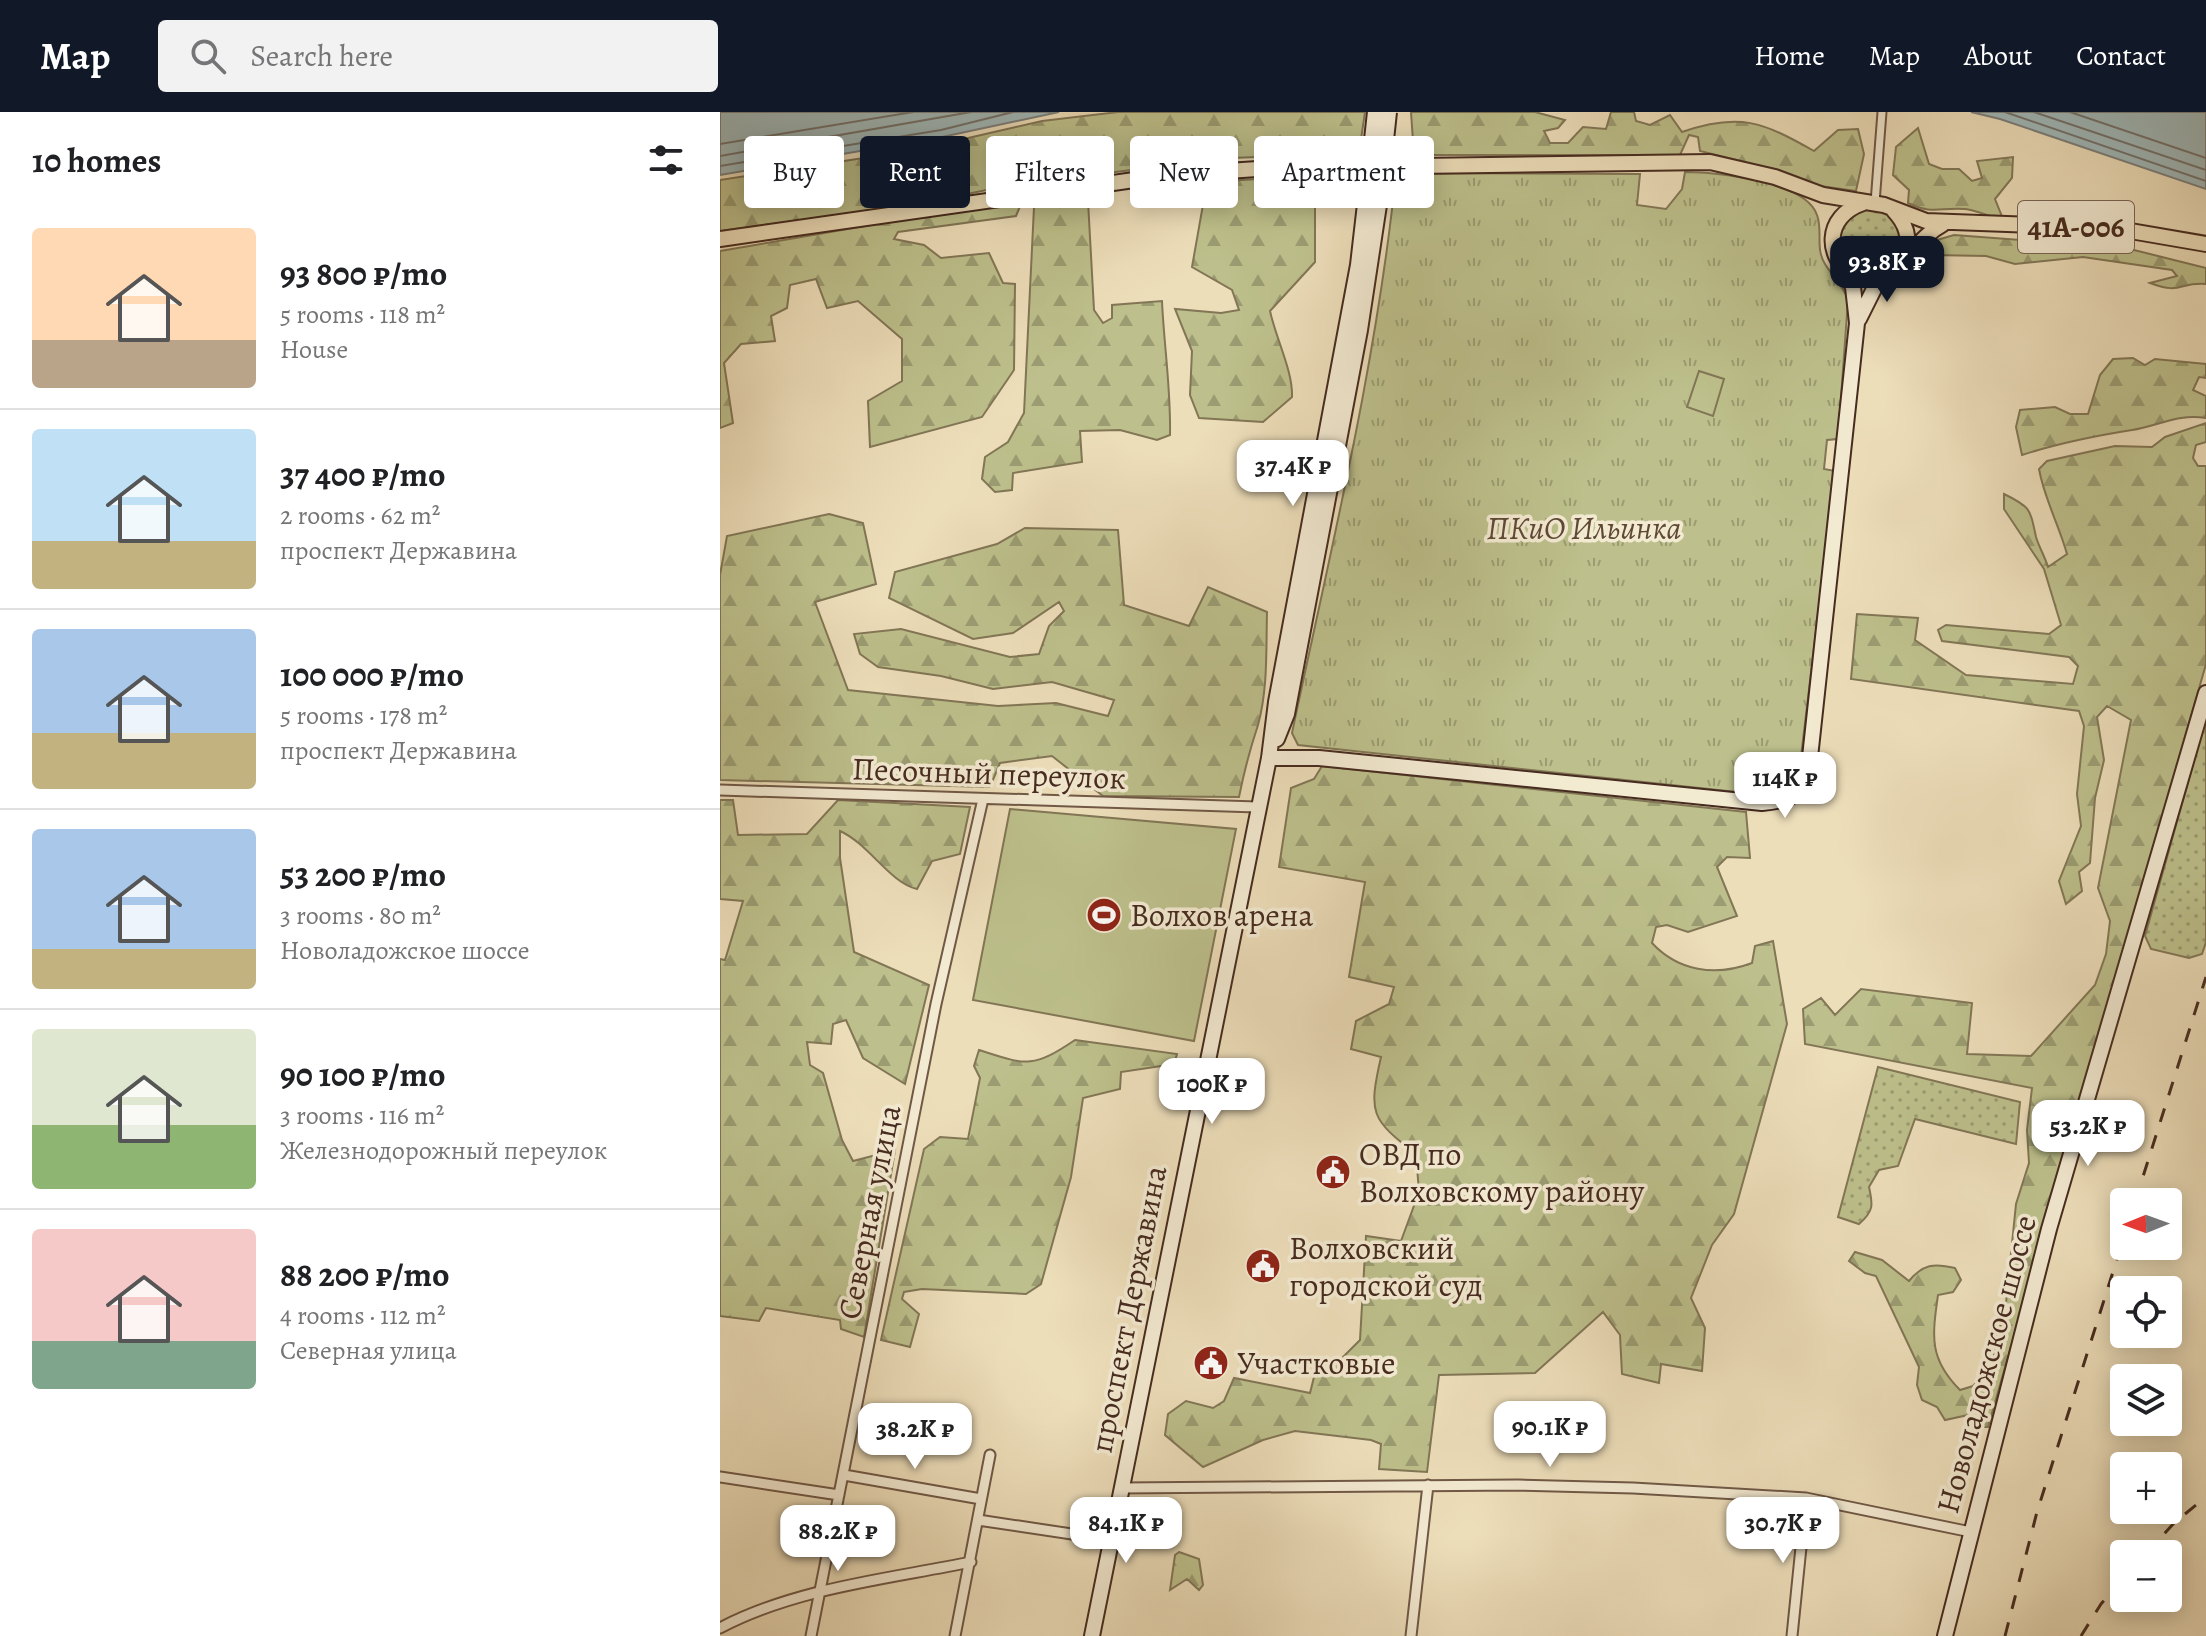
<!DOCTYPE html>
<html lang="en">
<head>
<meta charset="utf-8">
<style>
  body { margin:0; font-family:Alegreya,serif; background:#f2f2f2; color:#202124; height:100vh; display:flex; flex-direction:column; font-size:30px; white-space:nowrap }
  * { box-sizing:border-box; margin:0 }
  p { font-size:26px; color:#757577 }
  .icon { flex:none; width:44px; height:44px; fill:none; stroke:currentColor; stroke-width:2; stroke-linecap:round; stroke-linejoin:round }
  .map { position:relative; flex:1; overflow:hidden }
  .drawer { display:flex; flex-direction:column; background:#fff; width:720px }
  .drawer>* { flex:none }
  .guide { position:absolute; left:24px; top:24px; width:760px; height:72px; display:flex; gap:16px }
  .needle { width:52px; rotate:269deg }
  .fabs { position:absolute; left:1390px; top:1076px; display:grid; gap:16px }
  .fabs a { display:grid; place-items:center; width:72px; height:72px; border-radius:8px; background:#fff; box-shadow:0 4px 20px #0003; font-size:40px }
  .price { position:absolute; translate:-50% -68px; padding:0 18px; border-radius:16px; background:#fff; color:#222; font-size:26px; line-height:52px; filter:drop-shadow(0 2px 4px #0008) }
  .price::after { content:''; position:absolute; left:50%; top:48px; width:24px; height:18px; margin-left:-12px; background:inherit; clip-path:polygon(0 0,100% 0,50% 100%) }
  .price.active { background:#111827; color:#fff }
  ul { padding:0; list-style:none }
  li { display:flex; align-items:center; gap:24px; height:200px; padding:0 32px }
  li+li { border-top:2px solid #e0e0e0 }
  li span { display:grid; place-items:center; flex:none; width:224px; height:160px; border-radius:8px; color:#555 }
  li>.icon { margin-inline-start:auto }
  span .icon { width:96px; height:96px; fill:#fffc; stroke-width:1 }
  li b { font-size:34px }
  h2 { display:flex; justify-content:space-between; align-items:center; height:96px; padding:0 32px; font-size:34px }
  .pill { padding:0 28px; border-radius:8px; background:#fff; box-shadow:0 4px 20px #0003; font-size:28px; line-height:72px }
  .pill.active { background:#111827; color:#fff }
  header { display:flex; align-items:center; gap:48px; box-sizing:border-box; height:112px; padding:0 40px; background:#111827; color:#fff }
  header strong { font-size:38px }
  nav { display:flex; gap:44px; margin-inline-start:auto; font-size:28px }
  .search { width:560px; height:72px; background:#f2f2f2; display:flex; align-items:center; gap:20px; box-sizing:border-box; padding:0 28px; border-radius:8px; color:#757577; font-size:30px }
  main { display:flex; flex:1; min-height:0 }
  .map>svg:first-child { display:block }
  .grass { fill:url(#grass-dots); stroke:#827656; stroke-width:2 }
  .forest { fill:url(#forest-firs); stroke:#827656; stroke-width:2 }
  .park { fill:url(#park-tufts); stroke:#827656; stroke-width:2 }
  .pitch { fill:#bdc08c; stroke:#827656; stroke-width:2 }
  .water { fill:#9fb9bb; stroke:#7b807d; stroke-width:2 }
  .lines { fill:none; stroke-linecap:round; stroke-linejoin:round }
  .shore { stroke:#72726d; stroke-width:2 }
  .pedestrian-casing { stroke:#705846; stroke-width:11 }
  .minor-casing { stroke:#705846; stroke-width:13 }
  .secondary-casing { stroke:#462b1f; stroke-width:18 }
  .primary-casing { stroke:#462b1f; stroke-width:18 }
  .pedestrian { stroke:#f3ead2; stroke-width:7 }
  .minor { stroke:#f3ead2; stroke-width:9 }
  .secondary { stroke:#f3ead2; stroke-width:14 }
  .primary { stroke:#eddeba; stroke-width:14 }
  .rail { stroke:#462b1f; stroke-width:3; stroke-dasharray:14 14; stroke-linecap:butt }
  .secondary-bridge-casing { stroke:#462b1f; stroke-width:18; stroke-linecap:butt }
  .secondary-bridge { stroke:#f3ead2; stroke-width:14 }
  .labels { text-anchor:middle; stroke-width:7; stroke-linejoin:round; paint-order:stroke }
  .shield { fill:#f3ead2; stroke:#7a6455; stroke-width:2 }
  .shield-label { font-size:30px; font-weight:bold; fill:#462b1f }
  .park-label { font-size:32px; font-style:italic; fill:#5e4935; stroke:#f3ead2 }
  .street-label { font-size:32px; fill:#462b1f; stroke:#f3ead2 }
  .poi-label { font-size:32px; fill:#462b1f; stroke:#f3ead2; text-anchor:start }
</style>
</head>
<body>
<header>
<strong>Map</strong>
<div class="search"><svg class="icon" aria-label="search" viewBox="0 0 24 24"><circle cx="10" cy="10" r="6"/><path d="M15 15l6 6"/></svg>Search here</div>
<nav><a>Home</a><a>Map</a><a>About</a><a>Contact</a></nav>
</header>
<main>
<section class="drawer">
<h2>10 homes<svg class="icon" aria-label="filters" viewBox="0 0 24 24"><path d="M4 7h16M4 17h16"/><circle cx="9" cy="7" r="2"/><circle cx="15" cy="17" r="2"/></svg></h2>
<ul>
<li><span style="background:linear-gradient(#ffd9b3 70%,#b9a48a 0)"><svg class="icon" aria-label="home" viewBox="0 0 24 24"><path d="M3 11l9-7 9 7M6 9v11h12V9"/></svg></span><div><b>93 800 ₽/mo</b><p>5 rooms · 118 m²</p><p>House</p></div></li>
<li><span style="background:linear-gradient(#bfe0f5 70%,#c2b280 0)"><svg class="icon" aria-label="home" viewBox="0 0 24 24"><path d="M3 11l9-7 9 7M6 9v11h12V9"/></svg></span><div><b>37 400 ₽/mo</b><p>2 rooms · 62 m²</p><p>проспект Державина</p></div></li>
<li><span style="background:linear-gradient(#a9c7e8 65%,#c2b280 0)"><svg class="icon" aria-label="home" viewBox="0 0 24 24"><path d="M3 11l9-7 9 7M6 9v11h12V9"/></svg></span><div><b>100 000 ₽/mo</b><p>5 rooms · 178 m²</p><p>проспект Державина</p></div></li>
<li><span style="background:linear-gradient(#a9c7e8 75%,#c2b280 0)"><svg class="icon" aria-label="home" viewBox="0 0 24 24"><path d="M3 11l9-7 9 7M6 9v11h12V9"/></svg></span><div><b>53 200 ₽/mo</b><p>3 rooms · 80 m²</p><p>Новоладожское шоссе</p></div></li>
<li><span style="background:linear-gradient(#dfe7d0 60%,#8fb573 0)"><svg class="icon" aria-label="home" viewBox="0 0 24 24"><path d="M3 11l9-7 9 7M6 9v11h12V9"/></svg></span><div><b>90 100 ₽/mo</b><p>3 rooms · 116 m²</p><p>Железнодорожный переулок</p></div></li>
<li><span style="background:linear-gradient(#f6c9c9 70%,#7fa58c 0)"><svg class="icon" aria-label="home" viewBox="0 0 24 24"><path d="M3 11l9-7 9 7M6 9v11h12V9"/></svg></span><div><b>88 200 ₽/mo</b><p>4 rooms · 112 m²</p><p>Северная улица</p></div></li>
</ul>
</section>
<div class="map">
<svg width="1486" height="1524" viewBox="0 0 1486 1524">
  <defs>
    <pattern id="grass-dots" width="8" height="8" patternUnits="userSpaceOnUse" patternTransform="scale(2)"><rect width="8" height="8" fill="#bdc08c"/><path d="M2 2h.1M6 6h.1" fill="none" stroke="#9b9c72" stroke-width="1.8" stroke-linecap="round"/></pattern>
    <pattern id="forest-firs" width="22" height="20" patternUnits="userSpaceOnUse" patternTransform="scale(2)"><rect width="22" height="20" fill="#bdc08c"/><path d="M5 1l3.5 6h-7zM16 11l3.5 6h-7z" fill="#9b9c72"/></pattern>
    <pattern id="park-tufts" width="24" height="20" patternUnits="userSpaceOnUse" patternTransform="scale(2)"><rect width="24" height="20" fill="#bdc08c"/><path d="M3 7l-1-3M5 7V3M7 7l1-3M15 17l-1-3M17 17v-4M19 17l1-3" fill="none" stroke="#9b9c72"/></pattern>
  </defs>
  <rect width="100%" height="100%" fill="#eddeba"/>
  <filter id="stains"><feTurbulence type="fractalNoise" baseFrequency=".0025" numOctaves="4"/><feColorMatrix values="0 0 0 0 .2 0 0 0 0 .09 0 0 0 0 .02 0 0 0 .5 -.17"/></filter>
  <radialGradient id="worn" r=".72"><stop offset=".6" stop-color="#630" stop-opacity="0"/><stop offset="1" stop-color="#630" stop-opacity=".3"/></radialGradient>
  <!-- grass -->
  <path class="grass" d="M1118 129a32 32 0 1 1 64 0a32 32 0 1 1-64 0Z
    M 1486,606 L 1486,830 L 1482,842 L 1469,846 L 1431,837 L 1425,824 Z
    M 1158,955 L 1300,990 L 1296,1032 L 1195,1007 L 1178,1054 L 1159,1058 L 1149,1075 C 1153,1093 1154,1099 1139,1112 L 1118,1105 Z"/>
  <!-- forest -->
  <path class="forest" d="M 398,0 L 645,0 L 639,41 L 511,46 L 296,72 L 193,93 L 0,119 L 0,68 L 196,38 L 322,9 Z
    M 691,0 L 815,0 L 845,8 L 838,16 L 824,19 L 830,31 L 848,31 L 863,15 L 886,17 L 891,0 L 914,0 L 916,9 L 930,13 L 950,3 L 962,20 C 1019,0 1043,10 1094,39 L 1118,18 L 1138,17 L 1144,42 L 1136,79 L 1093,73 L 1044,55 L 980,39 L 978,25 L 969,23 L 960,43 L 705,43 L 693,29 Z
    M 1198,16 L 1209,52 L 1222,57 L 1239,57 L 1252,69 L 1262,66 L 1257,49 L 1293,45 L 1292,66 L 1275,87 L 1283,107 C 1270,105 1256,98 1245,97 C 1220,95 1213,103 1188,91 L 1189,78 L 1173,63 L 1176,35 Z
    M 558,66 L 595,67 L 595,150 L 550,199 C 556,227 573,259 572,285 L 543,310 L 479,306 L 470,283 L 472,239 L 455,197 L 501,201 L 519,198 L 512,178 L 472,155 L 487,70 Z
    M 331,85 L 356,85 L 368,89 L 374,198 L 383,211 L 392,206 L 392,193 L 442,189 C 444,234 451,277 450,323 L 437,328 L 400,318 L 360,319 L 362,350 L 293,361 L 292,378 L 275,380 L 262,367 L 265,345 L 288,330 L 304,301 L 314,95 Z
    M 303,87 L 296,104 L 178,120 L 174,127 L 204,133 L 221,146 L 269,141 L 283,171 L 295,172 L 294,258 L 262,305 L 150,335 L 148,289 L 182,269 L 182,227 L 138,189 L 107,196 L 96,167 L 70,173 L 67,196 L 51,204 L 55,229 L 21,232 L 4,251 L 13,311 L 0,316 L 0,139 Z
    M 1234,123 L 1406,136 L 1486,156 L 1486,172 C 1458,170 1462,183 1430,171 L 1457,164 L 1452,158 L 1363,145 L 1295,152 L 1266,144 L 1212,143 L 1209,136 L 1217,128 Z
    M 1413,246 L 1425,253 L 1435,247 L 1486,252 L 1486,266 L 1479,265 L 1473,278 L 1486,284 L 1486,306 C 1459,301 1438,314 1412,318 C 1374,324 1339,331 1302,343 L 1296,315 L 1300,298 L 1335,295 L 1350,302 L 1368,302 L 1380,263 L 1393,247 Z
    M 1486,311 L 1486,330 L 1476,333 L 1473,346 L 1478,354 L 1486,354 L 1486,552 L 1268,1315 L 1262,1315 L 1258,1295 L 1248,1303 L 1225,1308 L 1217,1295 L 1202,1288 L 1197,1273 L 1199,1255 L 1156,1164 L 1145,1161 L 1129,1149 L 1135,1140 L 1162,1148 L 1189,1169 C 1203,1152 1214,1151 1235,1156 L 1241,1168 L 1233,1180 L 1218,1183 C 1212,1225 1209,1247 1240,1278 L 1253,1274 L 1273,1253 L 1275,1228 L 1285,1201 L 1296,1092 L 1309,1051 L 1307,1018 L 1312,976 L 1085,932 L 1083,897 L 1101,886 L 1115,903 L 1141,877 L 1252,891 L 1247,942 L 1311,944 L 1375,873 L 1386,842 L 1390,809 L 1378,776 L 1411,608 L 1387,594 L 1377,605 L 1384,648 L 1375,686 L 1370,751 L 1359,760 L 1362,779 L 1346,792 L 1339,769 L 1361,714 L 1357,682 L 1364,614 L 1359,599 L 1131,567 L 1137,502 L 1198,506 L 1195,528 L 1246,563 L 1353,572 L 1358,554 L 1349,545 L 1222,529 L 1218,518 L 1226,513 L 1329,522 L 1341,513 L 1324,457 L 1284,397 L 1284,382 C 1311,395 1310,397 1316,425 C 1319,435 1325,445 1328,455 L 1347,442 C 1339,413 1324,386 1319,357 L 1327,349 L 1395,334 L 1432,335 L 1445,325 Z
    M 109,402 L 143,411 L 156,472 L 95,490 L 128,578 L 278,594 L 336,591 L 388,604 L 394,588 L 332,570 L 273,577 L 221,564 L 158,555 L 140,542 L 134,522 L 181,517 L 290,545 L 319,542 L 329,514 L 344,499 L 339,490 L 293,521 L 253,527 L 169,486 L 175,460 L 277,432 L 305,416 L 398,418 L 404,493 L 469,514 L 488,475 L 547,500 C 546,537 548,577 538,613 C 530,637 524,660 519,685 L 383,684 L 332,644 L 280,651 L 270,675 L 0,668 L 0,463 L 7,424 Z
    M 602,654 L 1026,700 L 1030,746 L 1007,745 L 997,755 L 1017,804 L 968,820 L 947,813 L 936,815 L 932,831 C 958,859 995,865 1032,851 L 1035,834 L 1053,829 L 1067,912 L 1014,1102 L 992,1133 L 971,1186 L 985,1216 L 982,1259 L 941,1252 L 939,1271 L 902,1262 L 900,1223 L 883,1200 L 815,1261 L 719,1263 L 707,1360 L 659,1357 L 661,1332 L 651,1328 L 575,1319 L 543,1328 L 483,1355 L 445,1323 L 448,1302 L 466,1289 L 493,1296 L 504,1289 L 514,1266 L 590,1281 L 598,1249 L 622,1246 L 640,1228 L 646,1124 L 681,1129 L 699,1080 L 696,1042 C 651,1007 648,1002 661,945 L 631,937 L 636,909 L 669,892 L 674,875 L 629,865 L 645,770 L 559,755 L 571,676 L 594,667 Z
    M 0,688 L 13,688 L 18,723 L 87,722 L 118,688 L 250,695 L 240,742 L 212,749 L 197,777 C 170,771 149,732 120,719 L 120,746 L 134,840 L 209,873 L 185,972 L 143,946 L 126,908 L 113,912 L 111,932 L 87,930 L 90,953 L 103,961 L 122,1028 L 133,1049 L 175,1038 L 144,1225 L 121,1217 L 120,1208 L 46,1196 L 39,1209 L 0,1204 L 0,847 L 5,848 L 23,789 L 0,787 Z
    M 355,928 L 457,942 L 454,952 L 401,960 L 400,977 L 363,986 L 351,1065 L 321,1172 L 306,1182 L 202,1177 L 184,1180 L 182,1187 L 199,1202 L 190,1235 L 161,1228 L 204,1037 L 220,1025 L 248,1027 L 260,966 L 254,954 L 259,938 C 306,953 312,957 355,928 Z
    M 459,1440 L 479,1447 L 483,1473 L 479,1478 L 467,1467 L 450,1478 L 455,1443 Z"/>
  <!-- park -->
  <path class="park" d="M 965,60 C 996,60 1086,69 1097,103 C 1103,119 1095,136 1105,152 C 1113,165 1123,173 1128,188 L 1118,327 L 1107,328 L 1104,357 L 1115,359 L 1080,653 C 1076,674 1066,681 1045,683 L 578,633 L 572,621 C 611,436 657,250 676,61 L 920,62 L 917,93 L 946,97 L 962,77 Z"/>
  <!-- pitch -->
  <path class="pitch" d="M 979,259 L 1004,267 L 993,304 L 967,295 Z
    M 290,697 L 516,717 L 474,929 L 253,888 Z"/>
  <!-- water -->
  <path class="water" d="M 0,0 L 339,0 L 222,25 L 0,63 Z
    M 1251,0 L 1486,0 L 1486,77 L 1280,7 Z"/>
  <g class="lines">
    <!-- shore -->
    <path class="shore" d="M 1285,0 L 1486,69
      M 1314,0 L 1486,58
      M 1350,0 L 1486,46
      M 0,32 L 193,0
      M 0,44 L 251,0
      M 0,54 L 221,18 L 293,0"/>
    <defs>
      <path id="pedestrian" d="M 1155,91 L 1162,0"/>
      <path id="minor" d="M 0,678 L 537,695
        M 124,1363 L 261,1387
        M 0,1365 L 119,1383
        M 402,1376 L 798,1373 L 913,1376 L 1086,1386 L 1251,1420
        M 258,1408 L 392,1428
        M 0,1516 C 76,1476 168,1467 251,1450
        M 91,1524 L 216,892 L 263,687
        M 235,1524 L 270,1343
        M 691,1524 L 708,1373
        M 1072,1524 L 1086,1386"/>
      <path id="secondary" d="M 1139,207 L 1155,175 L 1173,161
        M 557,627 L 567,602 L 640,218 L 659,93
        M 549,646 L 599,646 L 1042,691 C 1064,689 1080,686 1088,664 L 1137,211 L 1133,175 L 1125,160
        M 372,1524 L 549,646 L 556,590 L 638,153 L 645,92
        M 1225,1524 L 1329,1117 L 1486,581"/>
      <path id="primary" d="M 1143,91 C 1104,104 1103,147 1137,166 C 1180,173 1189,130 1223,112
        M 1174,99 C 1187,113 1189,124 1187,142
        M 0,127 L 449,63 L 552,56 L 990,50 L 1055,65 L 1103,83 L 1164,93 L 1206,109 L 1393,116 L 1486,132"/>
    </defs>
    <!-- pedestrian casing -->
    <use href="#pedestrian" class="pedestrian-casing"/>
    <!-- minor casing -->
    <use href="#minor" class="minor-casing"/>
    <!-- secondary casing -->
    <use href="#secondary" class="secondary-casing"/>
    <!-- primary casing -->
    <use href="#primary" class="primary-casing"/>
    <!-- pedestrian -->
    <use href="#pedestrian" class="pedestrian"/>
    <!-- minor -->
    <use href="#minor" class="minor"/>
    <!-- secondary -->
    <use href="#secondary" class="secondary"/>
    <!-- primary -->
    <use href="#primary" class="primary"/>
    <!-- rail -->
    <path class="rail" d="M 1415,1090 L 1486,865
      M 1426,1442 L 1454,1411 L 1486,1385
      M 1285,1524 L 1317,1400 L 1404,1125
      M 1361,1524 L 1381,1492 L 1404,1466"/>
    <defs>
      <path id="secondary-bridge" d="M 645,92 L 655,0
        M 659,93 L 669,0"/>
    </defs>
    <!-- secondary-bridge casing -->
    <use href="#secondary-bridge" class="secondary-bridge-casing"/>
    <!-- secondary-bridge -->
    <use href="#secondary-bridge" class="secondary-bridge"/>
  </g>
  <!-- icons -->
  <defs>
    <symbol id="stadium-disc" viewBox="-11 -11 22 22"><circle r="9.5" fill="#8f2418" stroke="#f3ead2"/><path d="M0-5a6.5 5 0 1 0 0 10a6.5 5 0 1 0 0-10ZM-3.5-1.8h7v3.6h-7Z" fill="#fff"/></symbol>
    <symbol id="civic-disc" viewBox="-11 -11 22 22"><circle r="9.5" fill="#8f2418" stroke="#f3ead2"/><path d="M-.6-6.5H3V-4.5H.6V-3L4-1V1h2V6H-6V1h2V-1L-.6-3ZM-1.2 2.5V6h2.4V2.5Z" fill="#fff"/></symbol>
  </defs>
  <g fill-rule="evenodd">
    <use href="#stadium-disc" x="364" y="783" width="40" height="40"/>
    <use href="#civic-disc" x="593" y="1040" width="40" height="40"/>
    <use href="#civic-disc" x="523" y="1134" width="40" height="40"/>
    <use href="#civic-disc" x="471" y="1231" width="40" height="40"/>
  </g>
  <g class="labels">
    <!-- shield labels -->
    <rect class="shield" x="1298" y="89" width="116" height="52" rx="6"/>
    <g class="shield-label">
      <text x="1356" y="125">41А-006</text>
    </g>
    <!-- park labels -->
    <g class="park-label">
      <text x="864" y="427">ПКиО Ильинка</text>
    </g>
    <!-- street labels -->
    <g class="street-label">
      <text transform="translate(269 661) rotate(2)" y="11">Песочный переулок</text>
      <text transform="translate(149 1100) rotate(-79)" y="11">Северная улица</text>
      <text transform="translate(408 1197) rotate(-79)" y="11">проспект Державина</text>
      <text transform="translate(1266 1252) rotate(-75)" y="11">Новоладожское шоссе</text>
    </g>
    <!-- poi labels -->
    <g class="poi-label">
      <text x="410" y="814">Волхов арена</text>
      <text x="639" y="1053">ОВД по<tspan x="639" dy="37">Волховскому району</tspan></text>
      <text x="569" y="1147">Волховский<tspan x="569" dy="37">городской суд</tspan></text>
      <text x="517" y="1262">Участковые</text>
    </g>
  </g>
  <rect width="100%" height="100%" filter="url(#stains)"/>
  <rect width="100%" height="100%" fill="url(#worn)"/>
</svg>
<div class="fabs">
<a><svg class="needle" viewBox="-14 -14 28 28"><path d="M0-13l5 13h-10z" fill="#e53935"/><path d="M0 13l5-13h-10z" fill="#757577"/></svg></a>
<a><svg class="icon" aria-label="locate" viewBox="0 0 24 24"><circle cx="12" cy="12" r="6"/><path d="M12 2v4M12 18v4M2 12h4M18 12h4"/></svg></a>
<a><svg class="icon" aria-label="layers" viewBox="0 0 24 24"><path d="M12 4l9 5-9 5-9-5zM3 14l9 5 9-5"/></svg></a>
<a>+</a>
<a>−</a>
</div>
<b class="price active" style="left:1167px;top:192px">93.8K ₽</b>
<b class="price" style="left:573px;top:396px">37.4K ₽</b>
<b class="price" style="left:1065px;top:708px">114K ₽</b>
<b class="price" style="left:492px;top:1014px">100K ₽</b>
<b class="price" style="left:1368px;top:1056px">53.2K ₽</b>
<b class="price" style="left:830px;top:1357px">90.1K ₽</b>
<b class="price" style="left:195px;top:1359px">38.2K ₽</b>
<b class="price" style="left:406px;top:1453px">84.1K ₽</b>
<b class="price" style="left:1063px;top:1453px">30.7K ₽</b>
<b class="price" style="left:118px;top:1461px">88.2K ₽</b>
<div class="guide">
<a class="pill">Buy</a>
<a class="pill active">Rent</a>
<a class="pill">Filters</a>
<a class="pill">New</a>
<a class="pill">Apartment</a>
</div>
</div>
</main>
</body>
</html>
